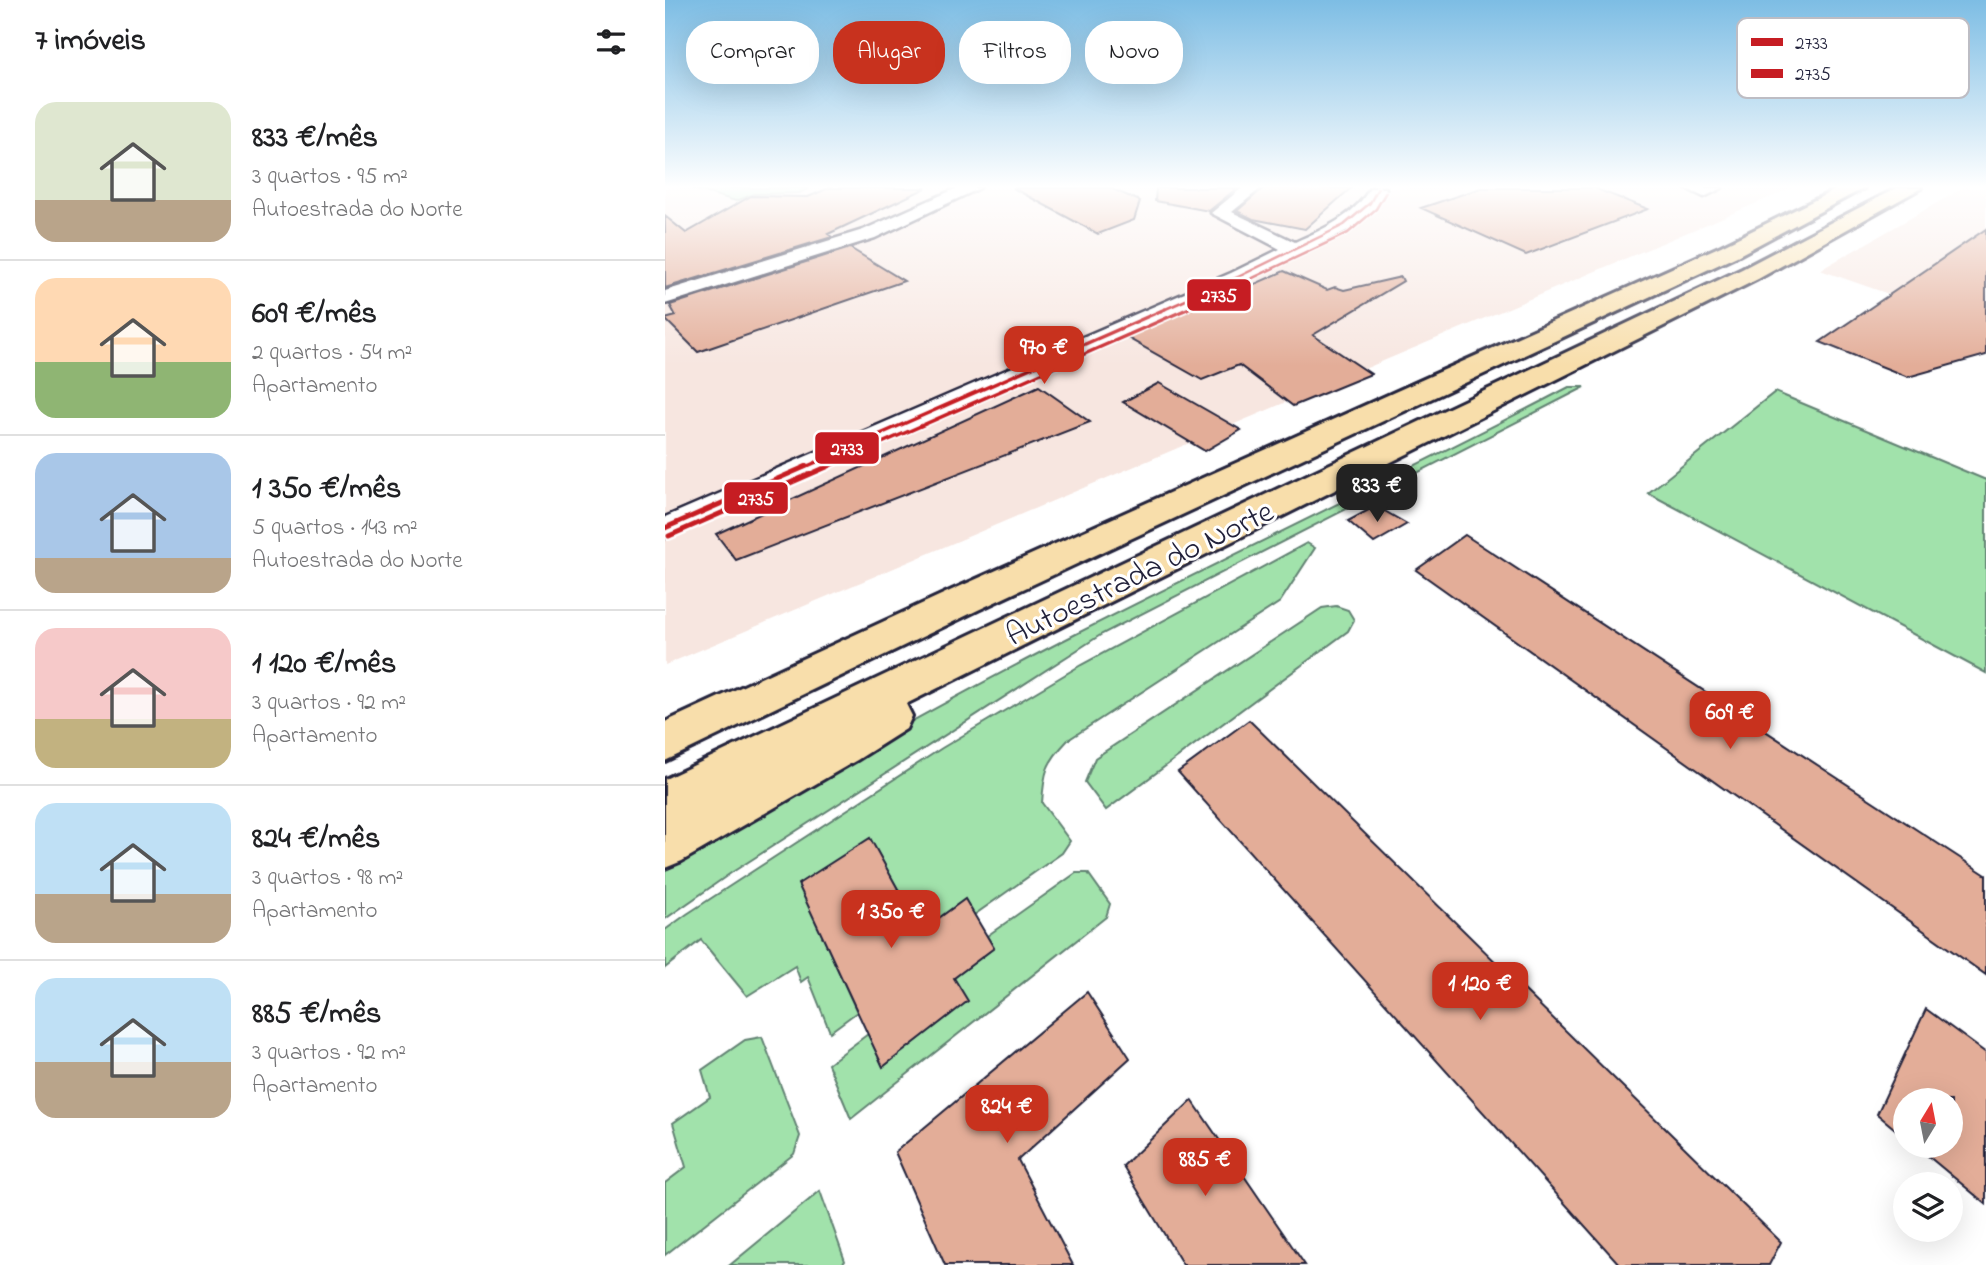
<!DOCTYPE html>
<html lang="pt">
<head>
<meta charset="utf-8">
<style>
  body { margin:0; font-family:"Indie Flower",sans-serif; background:#f6f6f6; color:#202124; height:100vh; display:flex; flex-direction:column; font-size:26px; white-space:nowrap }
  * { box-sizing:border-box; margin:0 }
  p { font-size:23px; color:#757577 }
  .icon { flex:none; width:38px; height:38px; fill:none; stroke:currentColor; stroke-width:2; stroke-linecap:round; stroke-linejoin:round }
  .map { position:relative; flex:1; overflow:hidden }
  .sheet { display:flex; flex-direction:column; background:#fff; width:665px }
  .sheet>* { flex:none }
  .banner { position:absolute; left:21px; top:21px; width:665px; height:63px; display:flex; gap:14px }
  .needle { width:46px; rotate:10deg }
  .fabs { position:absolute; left:1228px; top:1088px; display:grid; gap:14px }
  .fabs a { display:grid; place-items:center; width:70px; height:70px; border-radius:50%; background:#fff; box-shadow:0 7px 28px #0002; font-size:35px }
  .price { position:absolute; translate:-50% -60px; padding:0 16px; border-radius:14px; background:#c8321e; color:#fff; font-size:23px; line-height:46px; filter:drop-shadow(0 2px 4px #0008) }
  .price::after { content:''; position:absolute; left:50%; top:42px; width:21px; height:16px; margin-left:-10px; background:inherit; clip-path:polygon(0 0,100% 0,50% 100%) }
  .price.current { background:#222; color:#fff }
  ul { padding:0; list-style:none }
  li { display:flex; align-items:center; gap:21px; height:175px; padding:0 35px }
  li+li { border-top:2px solid #e0e0e0 }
  li span { display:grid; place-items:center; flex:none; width:196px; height:140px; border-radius:21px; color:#555 }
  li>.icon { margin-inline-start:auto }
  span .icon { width:84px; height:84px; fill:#fffc; stroke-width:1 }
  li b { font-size:30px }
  h2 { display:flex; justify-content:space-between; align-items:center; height:84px; padding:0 35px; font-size:30px }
  .chip { padding:0 24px; border-radius:28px; background:#fff; box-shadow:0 7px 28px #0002; font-size:24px; line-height:63px }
  .chip.current { background:#c8321e; color:#fff }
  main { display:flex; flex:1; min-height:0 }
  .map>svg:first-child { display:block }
  .built { fill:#f7e6e0 }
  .green { fill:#a1e2ab; stroke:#628273; stroke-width:2 }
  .building { fill:#e3ad98; stroke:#22223b; stroke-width:2 }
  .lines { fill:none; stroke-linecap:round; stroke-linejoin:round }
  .street-casing { stroke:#22223b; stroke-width:5 }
  .highway-casing { stroke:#22223b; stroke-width:6 }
  .street { fill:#fff; fill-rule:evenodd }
  .highway { fill:#f8deab; fill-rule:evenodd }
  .bus-1-far2-casing { stroke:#fff; stroke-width:5 }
  .bus-1-far1-casing { stroke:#fff; stroke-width:7 }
  .bus-1-casing { stroke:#fff; stroke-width:10 }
  .bus-2-far2-casing { stroke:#fff; stroke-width:5 }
  .bus-2-far1-casing { stroke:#fff; stroke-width:7 }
  .bus-2-casing { stroke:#fff; stroke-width:10 }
  .bus-1-far2 { stroke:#c61d23; stroke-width:2.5 }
  .bus-1-far1 { stroke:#c61d23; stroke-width:3.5 }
  .bus-1 { stroke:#c61d23; stroke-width:5 }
  .bus-2-far2 { stroke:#c61d23; stroke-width:2.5 }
  .bus-2-far1 { stroke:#c61d23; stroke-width:3.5 }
  .bus-2 { stroke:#c61d23; stroke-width:5 }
  .labels { text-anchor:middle; stroke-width:6; stroke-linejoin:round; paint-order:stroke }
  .street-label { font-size:32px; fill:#22223b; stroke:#fff }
  .key { fill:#fff; stroke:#bdbdc4; stroke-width:2 }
  .key-label { font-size:19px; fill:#22223b }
  .line-badge { stroke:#fff; stroke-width:2.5 }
  .badge-label { font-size:19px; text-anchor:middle; font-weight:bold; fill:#fff }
</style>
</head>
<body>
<main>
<section class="sheet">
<h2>7 imóveis<svg class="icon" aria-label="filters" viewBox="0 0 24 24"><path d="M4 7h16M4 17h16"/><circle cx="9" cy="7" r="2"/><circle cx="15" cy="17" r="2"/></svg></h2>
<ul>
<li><span style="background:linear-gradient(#dfe7d0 70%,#b9a48a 0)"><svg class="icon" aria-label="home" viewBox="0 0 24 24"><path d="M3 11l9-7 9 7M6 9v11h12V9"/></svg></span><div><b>833 €/mês</b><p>3 quartos · 95 m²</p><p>Autoestrada do Norte</p></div></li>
<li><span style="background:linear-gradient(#ffd9b3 60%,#8fb573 0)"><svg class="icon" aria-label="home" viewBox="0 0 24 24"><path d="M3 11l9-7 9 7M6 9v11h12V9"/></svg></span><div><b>609 €/mês</b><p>2 quartos · 54 m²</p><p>Apartamento</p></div></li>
<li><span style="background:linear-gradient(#a9c7e8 75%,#b9a48a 0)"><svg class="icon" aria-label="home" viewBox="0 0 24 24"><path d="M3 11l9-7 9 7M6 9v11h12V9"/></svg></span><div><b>1 350 €/mês</b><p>5 quartos · 143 m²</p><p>Autoestrada do Norte</p></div></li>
<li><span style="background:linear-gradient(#f6c9c9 65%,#c2b280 0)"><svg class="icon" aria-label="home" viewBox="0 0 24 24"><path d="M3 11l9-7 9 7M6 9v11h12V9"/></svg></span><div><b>1 120 €/mês</b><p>3 quartos · 92 m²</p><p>Apartamento</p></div></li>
<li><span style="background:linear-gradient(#bfe0f5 65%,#b9a48a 0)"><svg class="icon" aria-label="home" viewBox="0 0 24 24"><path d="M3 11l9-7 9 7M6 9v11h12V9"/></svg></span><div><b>824 €/mês</b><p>3 quartos · 98 m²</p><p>Apartamento</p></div></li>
<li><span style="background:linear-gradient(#bfe0f5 60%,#b9a48a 0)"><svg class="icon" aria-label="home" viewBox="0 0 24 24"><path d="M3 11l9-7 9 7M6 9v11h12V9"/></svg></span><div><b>885 €/mês</b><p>3 quartos · 92 m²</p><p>Apartamento</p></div></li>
</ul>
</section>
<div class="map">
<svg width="1321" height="1265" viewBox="0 0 1321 1265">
  <rect width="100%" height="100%" fill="#fff"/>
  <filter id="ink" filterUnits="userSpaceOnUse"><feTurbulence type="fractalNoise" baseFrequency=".0143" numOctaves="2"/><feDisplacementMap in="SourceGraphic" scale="14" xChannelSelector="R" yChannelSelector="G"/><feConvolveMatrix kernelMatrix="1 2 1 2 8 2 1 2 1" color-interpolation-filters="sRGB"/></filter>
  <g filter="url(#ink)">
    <!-- built -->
    <path class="built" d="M 0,188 L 1127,188 L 0,665 Z
      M 1298,188 L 1321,188 L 1321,328 L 1155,270 Z"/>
    <!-- green -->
    <path class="green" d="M 25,188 L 145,188 L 134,193 L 89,194 L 71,201 Z
      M 904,387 L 920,387 L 437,634 L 66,873 L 0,919 L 0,861 L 28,843 C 156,772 283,699 413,633 C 576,550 742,472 904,387 Z
      M 1110,392 L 1321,480 L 1321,673 L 983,493 Z
      M 642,543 L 650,548 L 615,602 L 403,740 C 381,763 379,772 377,803 L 405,841 L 397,853 L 309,915 L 300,900 L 256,931 L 205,839 L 134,884 L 192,1012 L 165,1032 L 143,977 L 136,982 L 130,966 L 82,996 L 36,940 L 0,968 L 0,930 L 22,914 L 277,748 L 416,665 Z
      M 671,606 L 683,610 L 689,620 L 683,631 L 441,810 L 420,782 L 430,758 L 657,608 Z
      M 411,873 L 423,873 L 445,904 L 441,917 L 186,1119 L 163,1064 L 203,1034 L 218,1067 L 302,1001 L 289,978 L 329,948 L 322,936 Z
      M 97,1037 L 135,1136 L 129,1154 L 0,1255 L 0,1183 L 21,1167 L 8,1123 L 45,1097 L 37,1070 L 80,1040 Z
      M 155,1191 L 180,1261 L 176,1265 L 65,1265 Z"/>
    <!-- building -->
    <path class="building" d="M 164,188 L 261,188 L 163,234 L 167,237 L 0,288 L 0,216 L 21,233 L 86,196 L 143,197 Z
      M 348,188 L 445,188 L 475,201 L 469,220 L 433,234 Z
      M 491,188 L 572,188 L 544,211 L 490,201 Z
      M 598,188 L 686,188 L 640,229 L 588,219 L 572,211 Z
      M 816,188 L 929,188 L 983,209 L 861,255 L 756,208 Z
      M 1321,229 L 1321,355 L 1243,377 L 1155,342 Z
      M 185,248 L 239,281 L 33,352 L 0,319 L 11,316 L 5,305 Z
      M 619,271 L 662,290 L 670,287 L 679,290 L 736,277 L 738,281 L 648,335 L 706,374 L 628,406 L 574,365 L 537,380 L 461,337 L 576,286 L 581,288 Z
      M 494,383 L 576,430 L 540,451 L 458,402 Z
      M 374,386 L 425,422 L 71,560 L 51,534 Z
      M 711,506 L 742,524 L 709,543 L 683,521 Z
      M 800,535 L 1321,875 L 1321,975 L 751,570 Z
      M 584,720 L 1116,1242 L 1104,1265 L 955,1265 L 513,772 Z
      M 205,838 L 256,931 L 300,899 L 329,948 L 289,978 L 303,1001 L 218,1067 L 133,884 Z
      M 422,992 L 465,1058 L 353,1160 L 408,1265 L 280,1265 L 230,1152 Z
      M 1261,1009 L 1321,1053 L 1321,1204 L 1251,1146 L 1286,1146 L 1286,1101 L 1241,1101 L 1241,1138 L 1212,1114 Z
      M 527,1100 L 640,1265 L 518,1265 L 458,1166 Z"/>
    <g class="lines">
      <defs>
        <path id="street" d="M 292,188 L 315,188 L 210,238 L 0,304 L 0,291 L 198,230 Z
          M 577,188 L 596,188 L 567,212 L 630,242 C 658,229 689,217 705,188 L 721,188 L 711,207 L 685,229 L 580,281 L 0,538 L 0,517 L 566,273 L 615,249 L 546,213 Z
          M 1020,188 L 1057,188 L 1039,197 Z"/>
        <path id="highway" d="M 1174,188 L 1199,188 L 1072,256 L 313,610 L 0,761 L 0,722 L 287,590 L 1056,246 Z
          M 1232,188 L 1256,188 L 1093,279 L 241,704 L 247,716 L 241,729 L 192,760 L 17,861 L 0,868 L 0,779 L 1077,269 Z"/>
      </defs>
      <!-- street casing -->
      <use href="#street" class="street-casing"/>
      <!-- highway casing -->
      <use href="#highway" class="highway-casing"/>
      <!-- street -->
      <use href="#street" class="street"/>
      <!-- highway -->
      <use href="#highway" class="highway"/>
      <defs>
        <path id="bus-1-far2" d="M 496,311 L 573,277 L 679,225 L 705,203 L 713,188"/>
        <path id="bus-1-far1" d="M 138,468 L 500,309"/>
        <path id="bus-1" d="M 0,528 L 142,466"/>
        <path id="bus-2-far2" d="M 518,311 L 683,233 L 711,209 L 721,192"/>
        <path id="bus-2-far1" d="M 160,468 L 522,309"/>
        <path id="bus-2" d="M 4,536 L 164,466"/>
      </defs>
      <!-- bus-1-far2 casing -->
      <use href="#bus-1-far2" class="bus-1-far2-casing"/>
      <!-- bus-1-far1 casing -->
      <use href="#bus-1-far1" class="bus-1-far1-casing"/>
      <!-- bus-1 casing -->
      <use href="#bus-1" class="bus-1-casing"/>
      <!-- bus-2-far2 casing -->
      <use href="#bus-2-far2" class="bus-2-far2-casing"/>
      <!-- bus-2-far1 casing -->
      <use href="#bus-2-far1" class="bus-2-far1-casing"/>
      <!-- bus-2 casing -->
      <use href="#bus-2" class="bus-2-casing"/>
      <!-- bus-1-far2 -->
      <use href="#bus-1-far2" class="bus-1-far2"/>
      <!-- bus-1-far1 -->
      <use href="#bus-1-far1" class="bus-1-far1"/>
      <!-- bus-1 -->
      <use href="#bus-1" class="bus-1"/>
      <!-- bus-2-far2 -->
      <use href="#bus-2-far2" class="bus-2-far2"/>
      <!-- bus-2-far1 -->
      <use href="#bus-2-far1" class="bus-2-far1"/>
      <!-- bus-2 -->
      <use href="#bus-2" class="bus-2"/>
    </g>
  </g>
  <!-- sky -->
  <linearGradient id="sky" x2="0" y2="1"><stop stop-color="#7dbde4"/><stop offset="0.51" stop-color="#fff"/><stop offset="1" stop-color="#fff" stop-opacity="0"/></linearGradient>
  <rect width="1321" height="366" fill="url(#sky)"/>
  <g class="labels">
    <!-- street labels -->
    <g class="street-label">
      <text transform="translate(474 572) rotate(-26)" y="11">Autoestrada do Norte</text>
    </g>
  </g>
  <!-- legend -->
  <rect x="1072" y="18" width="232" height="80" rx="10" class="key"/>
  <rect x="1086" y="38" width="32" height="8" fill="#c61d23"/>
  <rect x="1086" y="69" width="32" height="9" fill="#c61d23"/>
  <g class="key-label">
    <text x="1130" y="49">2733</text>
    <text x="1130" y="80">2735</text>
  </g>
  <g class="line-badge">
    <rect x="521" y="278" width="66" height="34" rx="7" fill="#c61d23"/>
    <rect x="149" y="431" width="66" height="34" rx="7" fill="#c61d23"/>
    <rect x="58" y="481" width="66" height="34" rx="7" fill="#c61d23"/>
  </g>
  <g class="badge-label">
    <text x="554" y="302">2735</text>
    <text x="182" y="455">2733</text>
    <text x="91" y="505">2735</text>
  </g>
</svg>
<div class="fabs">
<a><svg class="needle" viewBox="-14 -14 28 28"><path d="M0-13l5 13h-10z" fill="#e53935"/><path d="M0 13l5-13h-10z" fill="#757577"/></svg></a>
<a><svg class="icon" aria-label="layers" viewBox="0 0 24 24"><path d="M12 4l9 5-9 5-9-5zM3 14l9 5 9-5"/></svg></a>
</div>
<b class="price" style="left:379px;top:386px">970 €</b>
<b class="price current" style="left:712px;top:524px">833 €</b>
<b class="price" style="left:1065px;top:751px">609 €</b>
<b class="price" style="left:226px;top:950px">1 350 €</b>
<b class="price" style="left:815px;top:1022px">1 120 €</b>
<b class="price" style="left:342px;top:1145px">824 €</b>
<b class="price" style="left:540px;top:1198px">885 €</b>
<div class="banner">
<a class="chip">Comprar</a>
<a class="chip current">Alugar</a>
<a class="chip">Filtros</a>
<a class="chip">Novo</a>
</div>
</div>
</main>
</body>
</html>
